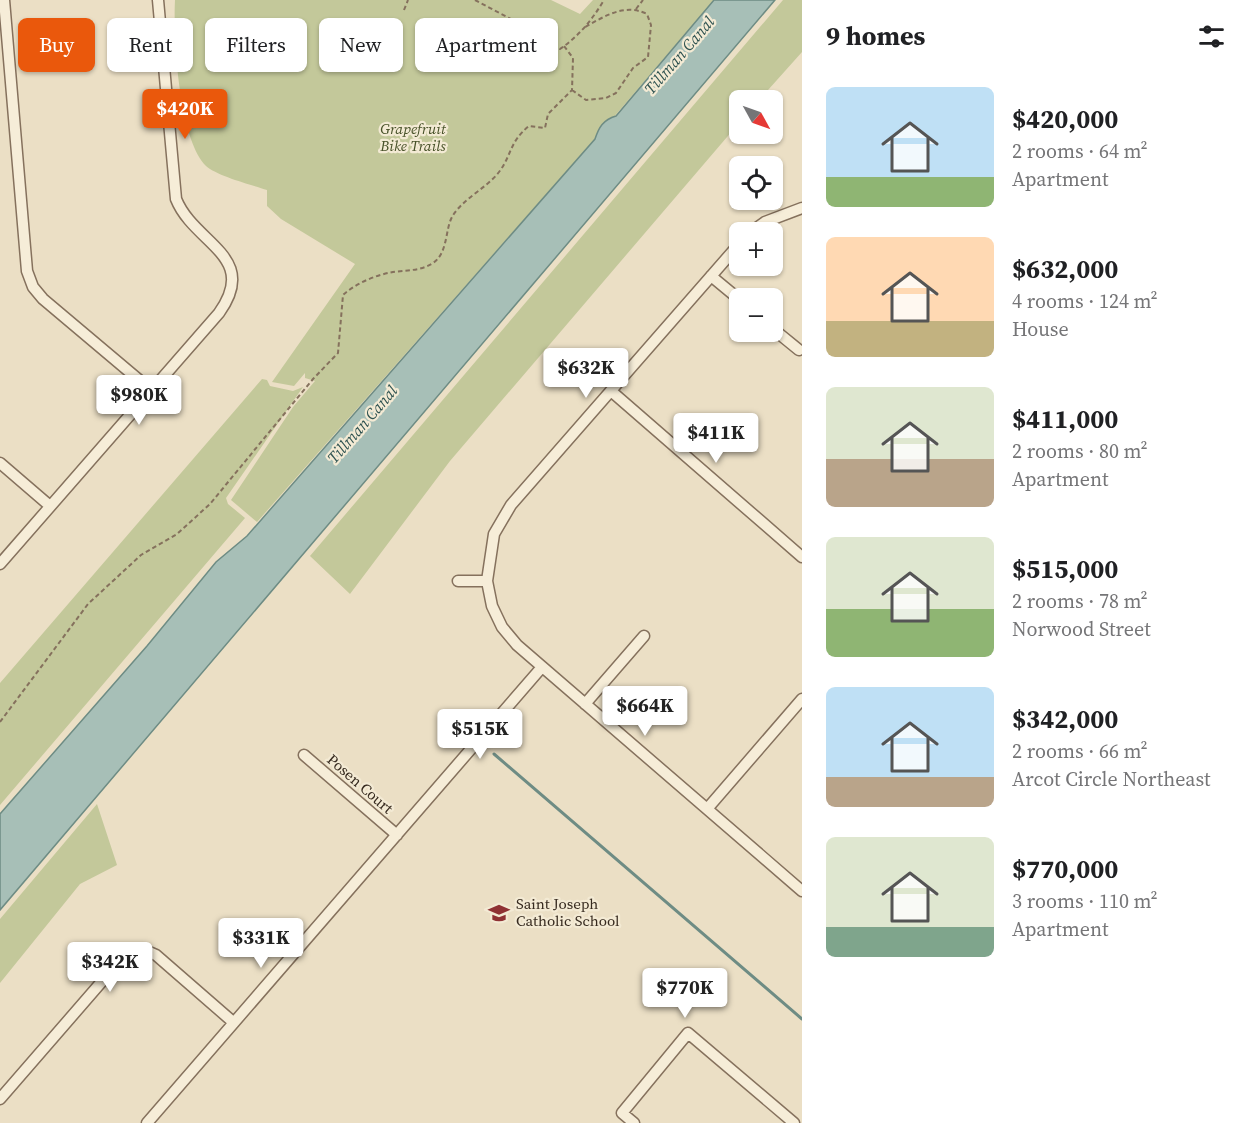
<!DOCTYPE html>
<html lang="en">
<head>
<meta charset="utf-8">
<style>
  body { margin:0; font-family:"Source Serif 4",serif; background:#f6f6f6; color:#202124; height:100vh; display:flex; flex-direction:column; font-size:22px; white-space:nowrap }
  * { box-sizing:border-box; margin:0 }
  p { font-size:20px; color:#757577 }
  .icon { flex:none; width:33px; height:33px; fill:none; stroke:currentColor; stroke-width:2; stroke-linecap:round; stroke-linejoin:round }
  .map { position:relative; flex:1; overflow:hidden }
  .panel { display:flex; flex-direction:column; background:#fff; width:450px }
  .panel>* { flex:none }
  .top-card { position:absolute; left:18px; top:18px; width:570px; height:54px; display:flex; gap:12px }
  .needle { width:39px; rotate:130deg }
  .buttons { position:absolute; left:729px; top:90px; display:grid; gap:12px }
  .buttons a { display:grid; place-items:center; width:54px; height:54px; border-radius:9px; background:#fff; box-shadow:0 2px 4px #0004; font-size:30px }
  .price { position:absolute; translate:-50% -51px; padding:0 14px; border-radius:6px; background:#fff; color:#222; font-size:20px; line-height:39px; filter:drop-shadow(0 2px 3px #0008) }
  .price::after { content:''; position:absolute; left:50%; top:36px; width:18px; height:14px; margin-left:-9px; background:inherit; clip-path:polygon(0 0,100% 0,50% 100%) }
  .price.active { background:#ea580c; color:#fff }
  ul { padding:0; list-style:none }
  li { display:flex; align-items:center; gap:18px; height:150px; padding:0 24px }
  li span { display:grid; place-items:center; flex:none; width:168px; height:120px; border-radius:9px; color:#555 }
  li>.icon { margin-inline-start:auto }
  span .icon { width:72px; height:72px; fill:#fffc; stroke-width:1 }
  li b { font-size:26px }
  h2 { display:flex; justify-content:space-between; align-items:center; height:72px; padding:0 24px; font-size:26px }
  .pill { padding:0 21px; border-radius:9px; background:#fff; box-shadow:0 2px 4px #0004; font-size:21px; line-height:54px }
  .pill.active { background:#ea580c; color:#fff }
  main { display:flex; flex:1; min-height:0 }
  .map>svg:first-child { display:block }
  .green { fill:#c3c89a }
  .water { fill:#a7bfb7; stroke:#6e8c84; stroke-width:1.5 }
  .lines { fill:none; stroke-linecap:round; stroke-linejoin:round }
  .stream { stroke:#6e8c84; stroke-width:3 }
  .minor-casing { stroke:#85715d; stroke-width:13 }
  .path { stroke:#85715d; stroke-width:2; stroke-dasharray:4.5 3; stroke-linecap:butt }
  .minor { stroke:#f6edd8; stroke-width:10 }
  .labels { text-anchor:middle; stroke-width:4.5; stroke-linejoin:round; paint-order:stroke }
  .park-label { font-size:15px; font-style:italic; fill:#475128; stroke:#f3ead4 }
  .street-label { font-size:15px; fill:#362a1f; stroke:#f3ead4 }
  .poi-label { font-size:15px; fill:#362a1f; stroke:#f3ead4; text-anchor:start }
  .water-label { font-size:16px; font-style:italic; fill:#305452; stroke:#f3ead4 }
</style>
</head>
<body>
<main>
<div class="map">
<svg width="802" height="1123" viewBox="0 0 802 1123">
  <rect width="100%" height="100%" fill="#ebdfc5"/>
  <!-- green -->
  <path class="green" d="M 175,0 L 551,0 L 580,14 L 593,0 L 714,0 L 595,139 L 257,522 L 231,500 L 293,407 L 315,381 L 305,378 L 305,373 L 294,386 L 272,382 L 355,264 L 281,219 L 267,206 L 267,190 C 252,185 217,176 206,166 C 179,139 173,39 175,0 Z
    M 783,0 L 802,0 L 802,52 L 759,100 L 740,100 L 739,123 L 450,461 L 350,594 L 310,556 Z
    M 262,379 L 267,380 L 270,386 L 293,391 L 303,387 L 226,498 L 228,504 L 245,518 L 0,805 L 0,683 Z
    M 97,804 L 117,865 L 80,884 L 0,983 L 0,919 Z"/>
  <!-- water -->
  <path class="water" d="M 714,0 L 775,0 L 0,910 L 0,814 L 147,646 L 216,562 L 247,536 L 595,139 C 599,127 603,120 616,116 Z"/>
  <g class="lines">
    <!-- stream -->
    <path class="stream" d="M 494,754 L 802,1019"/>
    <defs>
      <path id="minor" d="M 4,0 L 27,271 L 33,287 L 43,299 L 151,390
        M 751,232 L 765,222 L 802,208
        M 740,243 L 511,505 L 494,534 L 487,581 L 492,606 L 502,627 L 517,645 L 802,891
        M 711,276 L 740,300
        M 772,328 L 799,350
        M 611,391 L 802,557
        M 0,463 L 50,506
        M 0,564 L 219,313 C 260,256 194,244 176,199 L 158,0
        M 458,581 L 487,581
        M 585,704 L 644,636
        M 304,755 L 397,835
        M 707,809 L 802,699
        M 0,1099 L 124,956 C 136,949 143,949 156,955 L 233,1022
        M 147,1123 L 542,667
        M 634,1123 L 622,1113 L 688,1033 L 794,1123"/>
    </defs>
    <!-- minor casing -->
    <use href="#minor" class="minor-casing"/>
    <!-- path -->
    <path class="path" d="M 475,0 L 526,27 L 560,49 C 579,36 592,20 604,0
      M 636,9 L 643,0
      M 404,10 L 408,0
      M 572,90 L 586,100 L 606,98 L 616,93 L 633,68 L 648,57 L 651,25 L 647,14 C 625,3 605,16 585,27
      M 0,722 L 88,604 L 141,555 L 177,534 L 210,504 L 313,379 L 338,353 L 343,295 C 356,283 376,275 393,272 C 407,270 421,271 433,263 C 448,253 445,230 452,217 C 462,199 487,188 499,172 C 512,155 509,142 529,126 L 545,128 L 548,114 L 572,90 L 573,58 L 564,46"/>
    <!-- minor -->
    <use href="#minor" class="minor"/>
  </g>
  <!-- icons -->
  <defs>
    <symbol id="school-bare" viewBox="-9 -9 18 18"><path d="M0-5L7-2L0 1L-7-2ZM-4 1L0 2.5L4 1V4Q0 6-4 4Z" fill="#8f3133" stroke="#f3ead4" stroke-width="2.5" paint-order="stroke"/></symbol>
  </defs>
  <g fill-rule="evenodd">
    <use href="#school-bare" x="484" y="898" width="30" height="30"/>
  </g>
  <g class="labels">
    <!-- park labels -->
    <g class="park-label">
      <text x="413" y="134">Grapefruit<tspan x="413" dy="17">Bike Trails</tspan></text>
    </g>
    <!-- street labels -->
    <g class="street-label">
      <text transform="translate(360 784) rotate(41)" y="5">Posen Court</text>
    </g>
    <!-- poi labels -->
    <g class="poi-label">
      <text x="516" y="909">Saint Joseph<tspan x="516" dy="17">Catholic School</tspan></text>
    </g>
    <!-- water labels -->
    <g class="water-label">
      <text transform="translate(679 55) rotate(-49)" y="6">Tillman Canal</text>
      <text transform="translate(362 424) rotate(-49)" y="6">Tillman Canal</text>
    </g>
  </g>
</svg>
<div class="buttons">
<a><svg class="needle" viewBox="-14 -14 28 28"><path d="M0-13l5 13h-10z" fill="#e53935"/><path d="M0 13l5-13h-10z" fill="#757577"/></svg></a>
<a><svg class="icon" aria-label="locate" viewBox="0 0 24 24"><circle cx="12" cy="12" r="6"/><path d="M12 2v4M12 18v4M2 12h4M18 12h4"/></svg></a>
<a>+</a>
<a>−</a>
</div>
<b class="price active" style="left:185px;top:140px">$420K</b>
<b class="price" style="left:586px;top:399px">$632K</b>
<b class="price" style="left:139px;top:426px">$980K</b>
<b class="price" style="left:716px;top:464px">$411K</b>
<b class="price" style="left:645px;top:737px">$664K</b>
<b class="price" style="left:480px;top:760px">$515K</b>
<b class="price" style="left:261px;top:969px">$331K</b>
<b class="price" style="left:110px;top:993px">$342K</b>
<b class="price" style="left:685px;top:1019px">$770K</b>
<div class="top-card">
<a class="pill active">Buy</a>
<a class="pill">Rent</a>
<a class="pill">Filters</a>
<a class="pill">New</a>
<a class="pill">Apartment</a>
</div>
</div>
<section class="panel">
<h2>9 homes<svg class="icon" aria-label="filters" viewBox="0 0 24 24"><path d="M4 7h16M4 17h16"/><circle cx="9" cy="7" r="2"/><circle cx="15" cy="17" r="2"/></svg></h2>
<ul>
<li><span style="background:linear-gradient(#bfe0f5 75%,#8fb573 0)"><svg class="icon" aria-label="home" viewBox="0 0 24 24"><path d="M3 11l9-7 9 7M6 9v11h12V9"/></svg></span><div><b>$420,000</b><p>2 rooms · 64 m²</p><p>Apartment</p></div></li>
<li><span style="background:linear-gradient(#ffd9b3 70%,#c2b280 0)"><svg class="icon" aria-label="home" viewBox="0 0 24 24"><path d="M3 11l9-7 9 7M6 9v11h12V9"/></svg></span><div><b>$632,000</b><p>4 rooms · 124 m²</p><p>House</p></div></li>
<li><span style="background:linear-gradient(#dfe7d0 60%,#b9a48a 0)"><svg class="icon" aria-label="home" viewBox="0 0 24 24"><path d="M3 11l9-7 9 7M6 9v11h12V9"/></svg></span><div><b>$411,000</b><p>2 rooms · 80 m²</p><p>Apartment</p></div></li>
<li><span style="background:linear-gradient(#dfe7d0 60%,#8fb573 0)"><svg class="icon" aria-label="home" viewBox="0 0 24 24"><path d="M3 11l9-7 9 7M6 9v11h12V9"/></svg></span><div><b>$515,000</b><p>2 rooms · 78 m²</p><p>Norwood Street</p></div></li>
<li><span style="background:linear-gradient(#bfe0f5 75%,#b9a48a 0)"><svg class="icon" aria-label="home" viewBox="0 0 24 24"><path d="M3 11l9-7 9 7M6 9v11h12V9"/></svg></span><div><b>$342,000</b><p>2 rooms · 66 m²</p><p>Arcot Circle Northeast</p></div></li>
<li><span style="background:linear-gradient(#dfe7d0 75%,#7fa58c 0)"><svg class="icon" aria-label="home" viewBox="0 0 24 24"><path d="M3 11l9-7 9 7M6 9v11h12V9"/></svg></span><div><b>$770,000</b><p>3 rooms · 110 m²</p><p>Apartment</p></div></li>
</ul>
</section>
</main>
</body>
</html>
